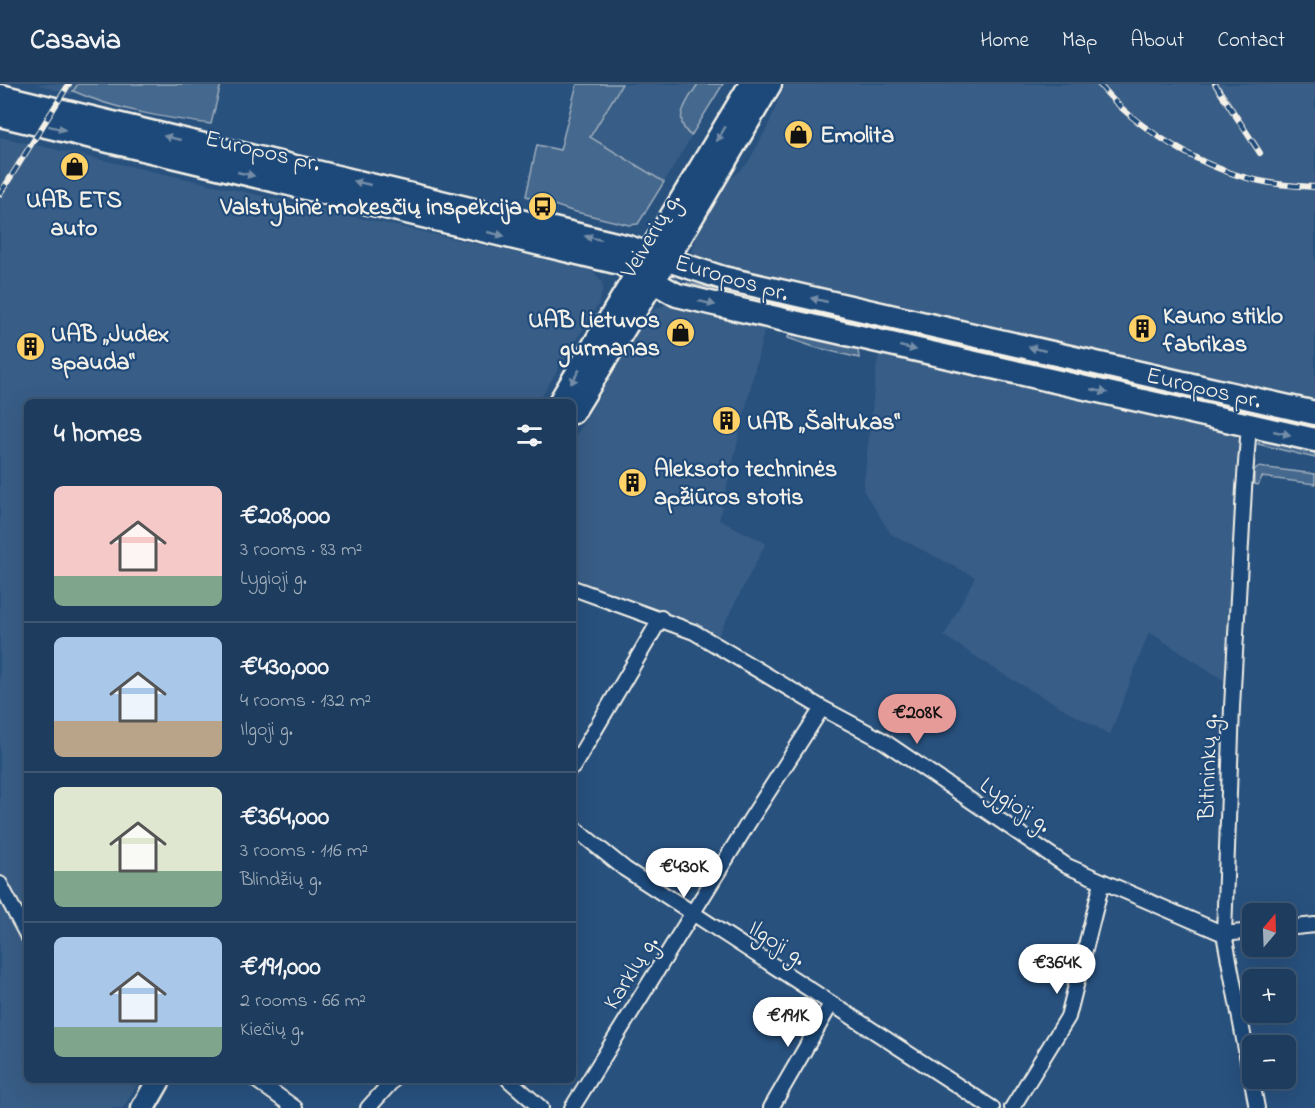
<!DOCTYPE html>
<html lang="en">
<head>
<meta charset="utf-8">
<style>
  body { margin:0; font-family:"Indie Flower",sans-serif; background:#264464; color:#f1f3f6; height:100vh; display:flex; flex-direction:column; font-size:22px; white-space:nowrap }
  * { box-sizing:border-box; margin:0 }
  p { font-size:20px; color:#a1aebc }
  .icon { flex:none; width:33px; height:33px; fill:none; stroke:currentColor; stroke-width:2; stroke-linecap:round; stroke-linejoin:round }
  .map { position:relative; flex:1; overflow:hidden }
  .drawer { position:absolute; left:24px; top:315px; width:552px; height:684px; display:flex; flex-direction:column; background:#1e3d5e; border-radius:9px; box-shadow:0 6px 24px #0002,0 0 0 2px #3c5673 }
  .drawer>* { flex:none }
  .needle { width:39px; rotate:19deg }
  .tools { position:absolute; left:1242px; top:819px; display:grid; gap:12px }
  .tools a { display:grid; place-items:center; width:54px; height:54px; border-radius:9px; background:#1e3d5e; box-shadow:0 6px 24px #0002,0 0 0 2px #3c5673; font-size:30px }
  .price { position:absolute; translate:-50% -51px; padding:0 14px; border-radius:21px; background:#fff; color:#222; font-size:20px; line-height:39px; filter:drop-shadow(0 2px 3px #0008) }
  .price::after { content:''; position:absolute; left:50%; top:36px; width:18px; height:14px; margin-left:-9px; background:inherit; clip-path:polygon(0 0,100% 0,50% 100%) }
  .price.active { background:#e69b98; color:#111 }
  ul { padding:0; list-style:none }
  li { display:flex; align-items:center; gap:18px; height:150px; padding:0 30px }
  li+li { border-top:2px solid #3c5673 }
  li span { display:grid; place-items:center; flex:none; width:168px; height:120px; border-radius:9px; color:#555 }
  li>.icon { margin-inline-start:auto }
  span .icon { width:72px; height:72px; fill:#fffc; stroke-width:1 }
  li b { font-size:26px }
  h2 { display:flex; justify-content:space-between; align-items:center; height:72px; padding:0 30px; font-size:26px }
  header { display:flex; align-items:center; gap:36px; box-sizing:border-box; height:84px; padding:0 30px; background:#1e3d5e; border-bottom:2px solid #3c5673 }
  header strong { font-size:28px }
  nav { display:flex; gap:33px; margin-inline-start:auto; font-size:21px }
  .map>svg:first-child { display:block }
  .built { fill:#375d86 }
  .green { fill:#45688e; stroke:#9cacbb; stroke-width:1.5 }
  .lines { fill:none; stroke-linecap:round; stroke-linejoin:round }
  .minor-casing { stroke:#f4f1e8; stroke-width:18 }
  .primary-casing { stroke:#f4f1e8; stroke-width:27 }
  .minor { stroke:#1f4a7a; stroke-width:14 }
  .primary { stroke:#1f4a7a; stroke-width:22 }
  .rail-casing { stroke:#f4f1e8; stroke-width:6 }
  .rail { stroke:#1f4a7a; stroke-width:4; stroke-dasharray:11; stroke-linecap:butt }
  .oneway { fill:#748da6 }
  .labels { text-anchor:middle; stroke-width:4.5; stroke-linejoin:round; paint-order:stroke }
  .poi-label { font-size:24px; font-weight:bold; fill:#f4f1e8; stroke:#1f4a7a; text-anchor:start }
  .street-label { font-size:24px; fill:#f4f1e8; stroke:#1f4a7a }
</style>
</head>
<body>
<header>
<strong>Casavia</strong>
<nav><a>Home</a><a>Map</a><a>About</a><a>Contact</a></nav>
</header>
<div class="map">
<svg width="1315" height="1024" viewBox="0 0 1315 1024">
  <rect width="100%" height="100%" fill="#28517e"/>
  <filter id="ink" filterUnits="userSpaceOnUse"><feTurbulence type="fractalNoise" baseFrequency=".0167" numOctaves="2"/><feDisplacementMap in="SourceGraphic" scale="12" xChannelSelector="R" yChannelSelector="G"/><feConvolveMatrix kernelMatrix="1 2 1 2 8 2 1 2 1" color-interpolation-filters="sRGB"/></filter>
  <g filter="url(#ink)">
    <!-- built -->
    <path class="built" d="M 36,0 L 78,0 L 71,11 Z
      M 622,0 L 724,0 L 664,98 L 590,53 Z
      M 785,0 L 1315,0 L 1315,322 L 698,179 L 694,173 L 693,165 L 696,153 L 725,100 L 747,80 L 767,44 Z
      M 0,53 L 584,184 L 593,187 L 602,198 L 603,205 L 598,221 L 538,318 L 27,318 L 27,996 L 140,996 L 123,1024 L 0,1024 Z
      M 680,218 L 766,239 L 719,436 L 766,459 L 717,554 L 657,526 L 573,498 L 573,356 L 650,228 L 664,221 Z
      M 886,266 L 1239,348 L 1242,361 L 1225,597 L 1149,548 L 1110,651 L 1006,592 L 944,552 L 975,493 L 891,450 L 863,406 L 877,279 L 879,271 Z"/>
    <!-- green -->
    <path class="green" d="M 78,0 L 221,0 L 211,40 C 165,34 116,26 73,7 Z
      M 577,0 L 622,0 L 590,53 L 664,98 L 638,140 L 629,141 L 572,127 L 526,112 L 537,61 L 560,66 Z
      M 698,0 L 723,0 L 691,52 C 671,36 687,17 698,0 Z
      M 687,199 L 861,238 L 862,242 L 859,245 L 765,219 L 686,202 Z
      M 790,245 L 852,258 L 858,265 L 859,274 L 814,263 L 788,254 Z
      M 894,245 L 1152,304 L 1179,306 L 1238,319 L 1242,325 L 1236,329 L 889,248 Z
      M 1262,353 L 1315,363 L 1315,374 L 1258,360 Z
      M 1258,383 L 1315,390 L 1315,400 L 1262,393 L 1258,401 L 1254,400 L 1254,386 Z"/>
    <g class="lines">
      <defs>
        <path id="minor" d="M 1249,341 L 1244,405 L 1232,623 L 1224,850 L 1257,1024
          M 573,504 L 694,548 L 822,624 L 882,656 L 1067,782 L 1224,850 L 1252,847
          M 573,683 L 661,534
          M 573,743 L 625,785 L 992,1024
          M 0,800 L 27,851
          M 1286,844 L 1315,841
          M 256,996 L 295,1024
          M 509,996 L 541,1024
          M 368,1024 L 393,996
          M 572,1024 L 752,733 L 822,624
          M 771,1024 L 831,920
          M 1012,1024 L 1068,933 L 1102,798"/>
        <path id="primary" d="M 0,12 L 628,163 L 723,194 L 1315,329
          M 0,31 L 620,179 L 677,211 L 710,219 L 1315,356
          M 560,318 L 751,0
          M 573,328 L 679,155 L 770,0
          M 143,1024 L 159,996"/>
      </defs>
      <!-- minor casing -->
      <use href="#minor" class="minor-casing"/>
      <!-- primary casing -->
      <use href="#primary" class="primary-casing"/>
      <!-- minor -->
      <use href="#minor" class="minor"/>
      <!-- primary -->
      <use href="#primary" class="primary"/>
      <defs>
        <path id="rail" d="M 1099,0 C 1134,44 1205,86 1260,97 C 1278,101 1296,102 1315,103
          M 1215,0 L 1260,69
          M 0,110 L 69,0"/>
      </defs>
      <!-- rail casing -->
      <use href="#rail" class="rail-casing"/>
      <!-- rail -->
      <use href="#rail" class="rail"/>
    </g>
    <!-- one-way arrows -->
    <defs><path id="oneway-solid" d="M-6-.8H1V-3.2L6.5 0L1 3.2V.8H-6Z" transform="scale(1.5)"/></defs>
    <g class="oneway">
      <use href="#oneway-solid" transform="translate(57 44) rotate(14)"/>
      <use href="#oneway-solid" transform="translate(721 50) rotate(121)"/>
      <use href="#oneway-solid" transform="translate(172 54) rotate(-167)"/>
      <use href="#oneway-solid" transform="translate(246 90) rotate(13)"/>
      <use href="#oneway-solid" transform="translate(362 99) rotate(-167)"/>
      <use href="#oneway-solid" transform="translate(496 150) rotate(13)"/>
      <use href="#oneway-solid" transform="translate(593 154) rotate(-166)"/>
      <use href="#oneway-solid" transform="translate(819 216) rotate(-167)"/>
      <use href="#oneway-solid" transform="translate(707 219) rotate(14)"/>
      <use href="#oneway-solid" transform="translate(908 264) rotate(13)"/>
      <use href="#oneway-solid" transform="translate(1037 265) rotate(-167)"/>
      <use href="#oneway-solid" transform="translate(575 293) rotate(121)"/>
      <use href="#oneway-solid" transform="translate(1099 307) rotate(12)"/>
      <use href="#oneway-solid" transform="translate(1282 349) rotate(13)"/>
    </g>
  </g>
  <!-- icons -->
  <defs>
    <symbol id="shop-disc" viewBox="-11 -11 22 22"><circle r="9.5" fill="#ffd166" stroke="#1f4a7a"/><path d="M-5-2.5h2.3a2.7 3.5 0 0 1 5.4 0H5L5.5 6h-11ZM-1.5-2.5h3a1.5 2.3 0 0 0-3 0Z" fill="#111"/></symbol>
    <symbol id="bus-disc" viewBox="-11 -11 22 22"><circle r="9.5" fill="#ffd166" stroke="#1f4a7a"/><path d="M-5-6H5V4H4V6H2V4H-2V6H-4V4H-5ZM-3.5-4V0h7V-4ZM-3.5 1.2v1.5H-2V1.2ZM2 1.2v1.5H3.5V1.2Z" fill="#111"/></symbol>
    <symbol id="building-disc" viewBox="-11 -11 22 22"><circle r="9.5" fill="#ffd166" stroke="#1f4a7a"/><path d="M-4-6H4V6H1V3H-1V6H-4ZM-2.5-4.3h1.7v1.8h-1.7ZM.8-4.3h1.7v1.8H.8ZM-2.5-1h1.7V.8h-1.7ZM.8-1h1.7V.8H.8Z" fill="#111"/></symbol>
  </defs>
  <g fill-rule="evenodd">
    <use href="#shop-disc" x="782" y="34" width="33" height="33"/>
    <use href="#shop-disc" x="58" y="66" width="33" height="33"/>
    <use href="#bus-disc" x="526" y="106" width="33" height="33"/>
    <use href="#building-disc" x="1126" y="228" width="33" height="33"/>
    <use href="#shop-disc" x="664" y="232" width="33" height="33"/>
    <use href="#building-disc" x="14" y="246" width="33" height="33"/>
    <use href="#building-disc" x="710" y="320" width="33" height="33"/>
    <use href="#building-disc" x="616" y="382" width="33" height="33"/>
  </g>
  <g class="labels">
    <!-- poi labels -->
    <g class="poi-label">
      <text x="820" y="58">Emolita</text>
      <text x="74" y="123" text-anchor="middle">UAB ETS<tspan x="74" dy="28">auto</tspan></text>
      <text x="522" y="130" text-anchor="end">Valstybinė mokesčių inspekcija</text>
      <text x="1163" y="239">Kauno stiklo<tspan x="1163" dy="28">fabrikas</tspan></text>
      <text x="660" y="243" text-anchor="end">UAB Lietuvos<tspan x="660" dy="28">gurmanas</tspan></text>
      <text x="51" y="257">UAB „Judex<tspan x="51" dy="28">spauda“</tspan></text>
      <text x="747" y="345">UAB „Šaltukas“</text>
      <text x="654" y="392">Aleksoto techninės<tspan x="654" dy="28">apžiūros stotis</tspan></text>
    </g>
    <!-- street labels -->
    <g class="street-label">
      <text transform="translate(263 66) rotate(13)" y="8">Europos pr.</text>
      <text transform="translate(650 151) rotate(-59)" y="8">Veiverių g.</text>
      <text transform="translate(732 193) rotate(16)" y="8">Europos pr.</text>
      <text transform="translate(1204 303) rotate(13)" y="8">Europos pr.</text>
      <text transform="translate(1207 683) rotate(-88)" y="8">Bitininkų g.</text>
      <text transform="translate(1016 720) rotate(34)" y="8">Lygioji g.</text>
      <text transform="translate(778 858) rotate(33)" y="8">Ilgoji g.</text>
      <text transform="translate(630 888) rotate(-58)" y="8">Karklų g.</text>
    </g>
  </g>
</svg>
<div class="tools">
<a><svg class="needle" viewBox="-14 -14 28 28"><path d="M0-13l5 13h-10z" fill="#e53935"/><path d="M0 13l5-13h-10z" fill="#a1aebc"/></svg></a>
<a>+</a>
<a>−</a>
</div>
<b class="price active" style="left:917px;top:661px">€208K</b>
<b class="price" style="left:684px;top:815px">€430K</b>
<b class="price" style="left:1057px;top:911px">€364K</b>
<b class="price" style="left:788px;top:964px">€191K</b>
<section class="drawer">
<h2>4 homes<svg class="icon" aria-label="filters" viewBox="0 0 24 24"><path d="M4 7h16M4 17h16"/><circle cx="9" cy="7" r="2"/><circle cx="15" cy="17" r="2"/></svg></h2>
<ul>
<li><span style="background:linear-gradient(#f6c9c9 75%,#7fa58c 0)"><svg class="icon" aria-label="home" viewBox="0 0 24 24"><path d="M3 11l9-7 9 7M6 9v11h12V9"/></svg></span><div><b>€208,000</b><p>3 rooms · 83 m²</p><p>Lygioji g.</p></div></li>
<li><span style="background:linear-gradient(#a9c7e8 70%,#b9a48a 0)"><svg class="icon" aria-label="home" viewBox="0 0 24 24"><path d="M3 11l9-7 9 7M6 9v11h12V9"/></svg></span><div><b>€430,000</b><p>4 rooms · 132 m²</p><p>Ilgoji g.</p></div></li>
<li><span style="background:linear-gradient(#dfe7d0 70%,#7fa58c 0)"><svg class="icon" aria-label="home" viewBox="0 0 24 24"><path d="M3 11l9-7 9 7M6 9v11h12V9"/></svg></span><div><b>€364,000</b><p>3 rooms · 116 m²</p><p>Blindžių g.</p></div></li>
<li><span style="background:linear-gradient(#a9c7e8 75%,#7fa58c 0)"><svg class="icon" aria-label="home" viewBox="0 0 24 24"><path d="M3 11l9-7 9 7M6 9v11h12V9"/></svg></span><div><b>€191,000</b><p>2 rooms · 66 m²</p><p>Kiečių g.</p></div></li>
</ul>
</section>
</div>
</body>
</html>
